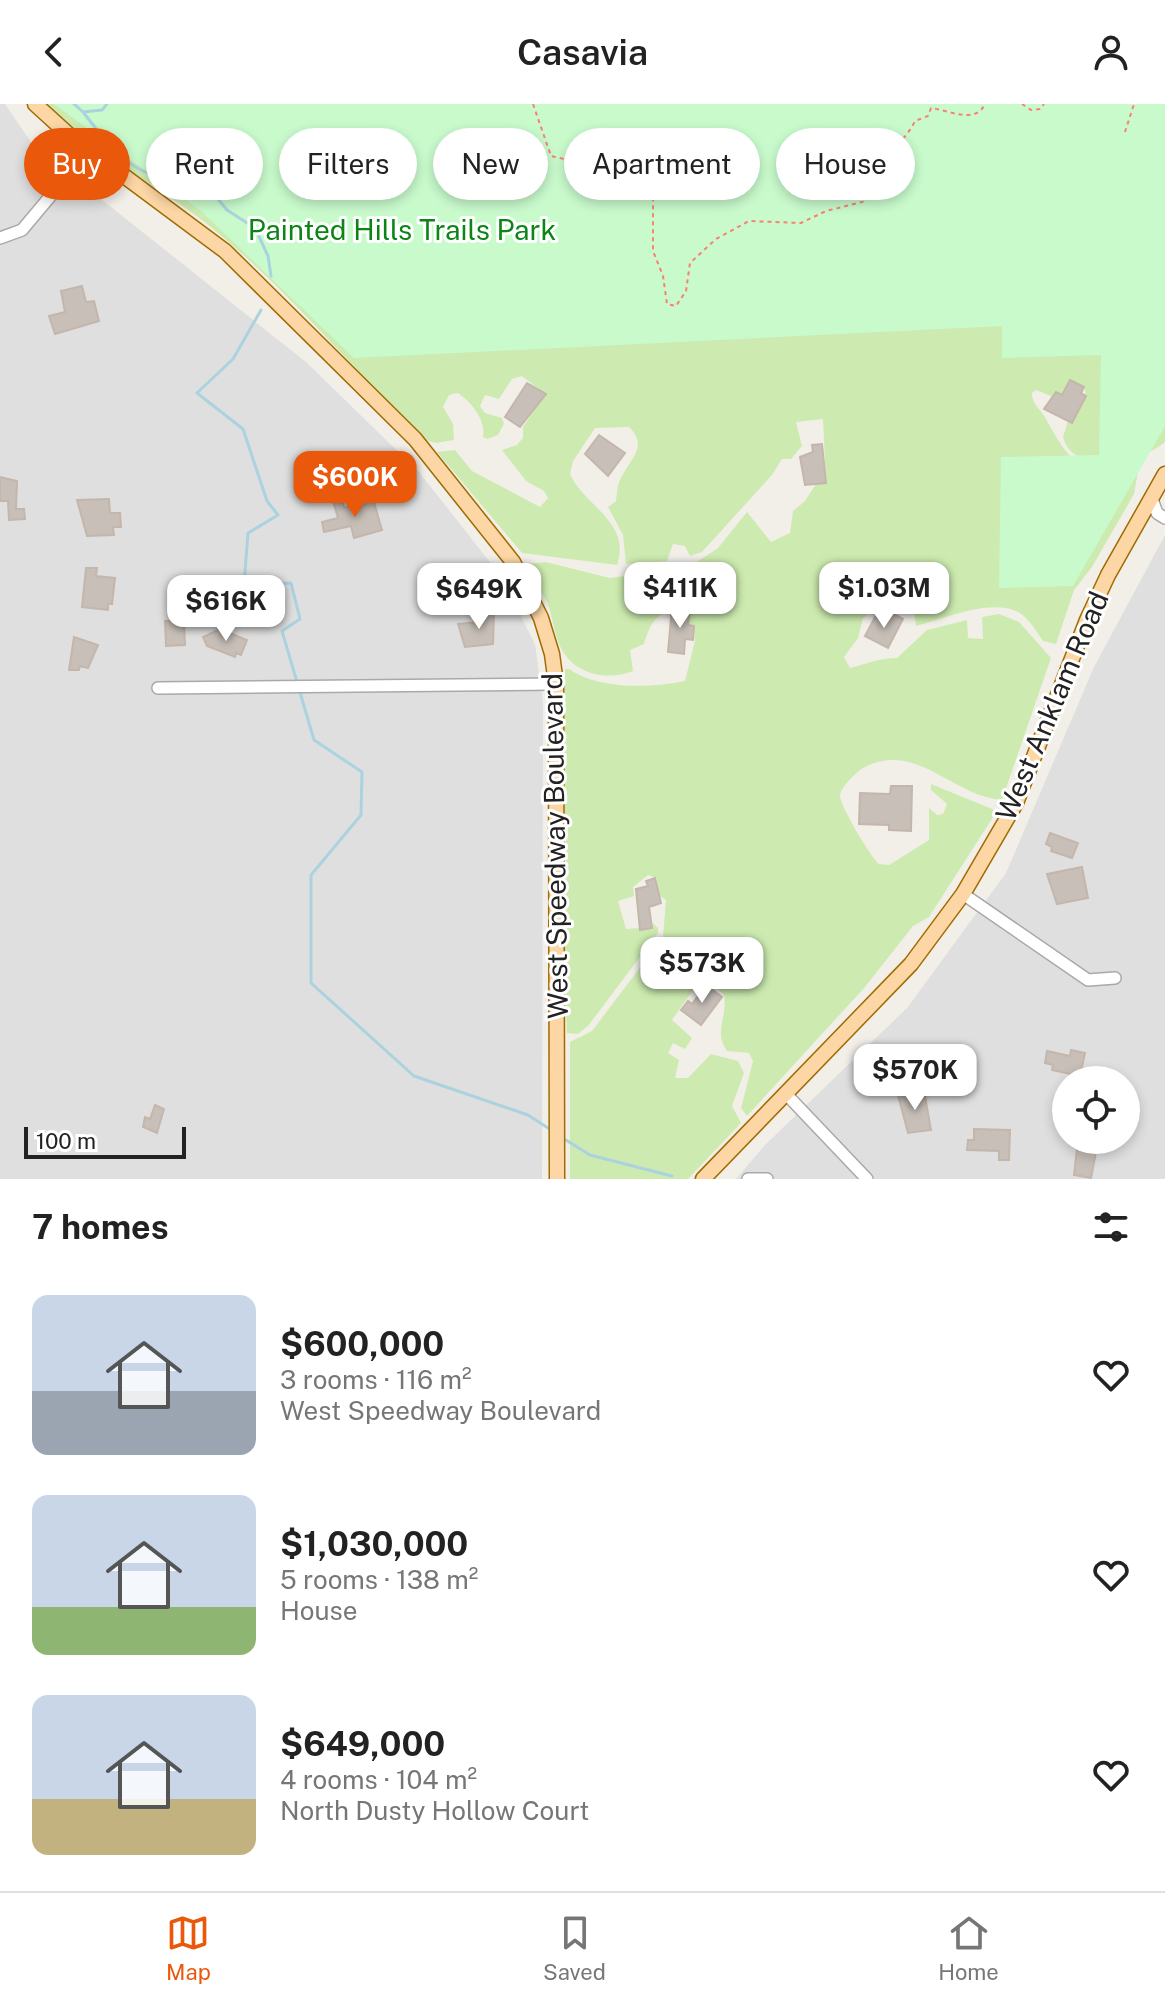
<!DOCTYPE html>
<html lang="en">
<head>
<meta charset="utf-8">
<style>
  body { margin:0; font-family:"Public Sans",sans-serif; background:#f2f2f2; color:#222; height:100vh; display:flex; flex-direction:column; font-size:30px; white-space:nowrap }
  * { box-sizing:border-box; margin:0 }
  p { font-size:26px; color:#767676 }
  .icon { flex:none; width:44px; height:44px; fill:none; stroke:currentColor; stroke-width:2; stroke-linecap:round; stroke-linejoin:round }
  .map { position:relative; height:1075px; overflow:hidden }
  .details { display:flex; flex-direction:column; background:#fff; flex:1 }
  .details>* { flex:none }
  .top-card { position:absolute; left:24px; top:24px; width:1118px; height:72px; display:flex; gap:16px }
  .buttons { position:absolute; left:1052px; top:962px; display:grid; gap:16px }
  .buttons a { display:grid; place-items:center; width:88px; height:88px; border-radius:50%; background:#fff; box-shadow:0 4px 12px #0003; font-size:40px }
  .scale { position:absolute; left:24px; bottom:20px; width:162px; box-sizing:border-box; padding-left:8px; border:4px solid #222; border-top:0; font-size:22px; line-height:28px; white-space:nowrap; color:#222; -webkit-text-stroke:6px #fff; paint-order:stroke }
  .price { position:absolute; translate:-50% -68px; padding:0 18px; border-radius:16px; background:#fff; color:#222; font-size:26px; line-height:52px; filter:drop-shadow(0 2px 4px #0008) }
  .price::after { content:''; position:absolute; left:50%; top:48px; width:24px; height:18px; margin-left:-12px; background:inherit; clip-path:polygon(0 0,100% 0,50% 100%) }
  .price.selected { background:#ea580c; color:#fff }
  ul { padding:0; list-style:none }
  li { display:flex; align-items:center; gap:24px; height:200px; padding:0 32px }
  li span { display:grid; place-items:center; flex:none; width:224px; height:160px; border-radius:16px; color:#555 }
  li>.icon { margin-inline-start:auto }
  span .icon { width:96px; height:96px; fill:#fffc; stroke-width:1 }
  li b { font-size:34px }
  h2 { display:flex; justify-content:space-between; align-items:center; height:96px; padding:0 32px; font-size:34px }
  .tag { padding:0 28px; border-radius:36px; background:#fff; box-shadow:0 4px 12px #0003; font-size:28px; line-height:72px }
  .tag.selected { background:#ea580c; color:#fff }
  header { display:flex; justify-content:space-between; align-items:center; height:104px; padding:0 32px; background:#fff; font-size:36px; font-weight:600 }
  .tab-bar { display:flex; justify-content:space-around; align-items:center; height:112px; border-top:2px solid #e0e0e0; background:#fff; font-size:22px; color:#767676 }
  .tab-bar a { display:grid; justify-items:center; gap:4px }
  .tab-bar .selected { color:#ea580c }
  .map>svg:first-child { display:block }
  .residential { fill:#e0dfdf; fill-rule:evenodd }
  .grass { fill:#cdebb0 }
  .park { fill:#c8facc }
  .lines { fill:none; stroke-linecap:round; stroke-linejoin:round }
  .stream { stroke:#aad3df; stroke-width:3 }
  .building { fill:#c7bfb8; stroke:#c4b6ab; stroke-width:2 }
  .minor-casing { stroke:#a9a9a9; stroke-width:14 }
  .major-casing { stroke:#a06b00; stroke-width:17 }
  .path { stroke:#fa8072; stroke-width:2; stroke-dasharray:4 4; stroke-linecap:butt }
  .minor { stroke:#fff; stroke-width:11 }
  .major { stroke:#fcd6a4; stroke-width:14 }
  .labels { text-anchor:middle; stroke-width:6; stroke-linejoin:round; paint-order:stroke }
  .park-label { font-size:28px; fill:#0c8416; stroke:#fff }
  .street-label { font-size:28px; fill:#222; stroke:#fff }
</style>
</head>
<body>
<header><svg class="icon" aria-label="back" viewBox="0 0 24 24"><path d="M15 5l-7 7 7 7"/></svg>Casavia<svg class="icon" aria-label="person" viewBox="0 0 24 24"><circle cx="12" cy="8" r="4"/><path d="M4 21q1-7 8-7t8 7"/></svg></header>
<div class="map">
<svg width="1165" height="1075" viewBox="0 0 1165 1075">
  <rect width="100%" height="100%" fill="#f2efe9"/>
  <!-- residential -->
  <path class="residential" d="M 0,0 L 5,0 L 33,41 L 306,258 L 419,368 L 500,471 L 535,540 L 543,599 L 542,1075 L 0,1075 Z
    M 1165,431 L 1165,1075 L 736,1075 L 764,1042 L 907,904 L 1006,769 L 1094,563 ZM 1066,976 L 1126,976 L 1126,1036 L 1066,1036 Z"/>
  <!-- grass -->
  <path class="grass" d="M 44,0 L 1165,0 L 1165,338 C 1142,359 1073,372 1063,333 L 1068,317 L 1072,319 L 1086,292 L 1084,283 L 1070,276 L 1062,291 L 1056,288 L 1053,293 L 1036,286 L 1032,289 C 1032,301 1041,305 1046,315 C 1075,368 1081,368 1140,356 L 1134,390 L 1092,463 L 1074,486 L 1056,540 L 1043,537 C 1036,527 1029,514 1018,508 C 990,494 944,515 916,522 L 914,507 L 878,504 L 863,514 L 858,534 L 844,553 L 850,564 C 866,560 880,554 897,554 L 927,526 L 967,516 L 968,534 L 983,535 L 982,513 L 999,510 L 1019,518 L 1051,554 L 1002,696 C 953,692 919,640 869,661 C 860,664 842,681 840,691 C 839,700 870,752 879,760 L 889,761 L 929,736 L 929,704 L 937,711 L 943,710 L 947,700 L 931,686 L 931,680 L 997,707 L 929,813 L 913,822 L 865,883 L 747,1012 L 741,1004 L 753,957 L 749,949 L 727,947 C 713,927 728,913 724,891 L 717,884 L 706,881 L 702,886 L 695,883 L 672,916 L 692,934 L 685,945 L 673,939 L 668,949 L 679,956 L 675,974 L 688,974 L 711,950 L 738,957 L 744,969 L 732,1002 L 741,1019 L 688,1075 L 570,1075 L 570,938 L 592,927 L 663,833 L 666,796 L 660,792 L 656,774 L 648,771 L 633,783 L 634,792 L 618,797 L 626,825 L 653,823 L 652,818 L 658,824 L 658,829 L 588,922 L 578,930 L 567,929 L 563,820 L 565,570 L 565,565 L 569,565 C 599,586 650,584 685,577 L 695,537 L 694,522 L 688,521 L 689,505 C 660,502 651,517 644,540 L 630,546 L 633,567 C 608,577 576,571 562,546 C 554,532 553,513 547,498 C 541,486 530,473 527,460 L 546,458 L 610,474 L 689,463 L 718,444 L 747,408 L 771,438 L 790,429 L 793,407 L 805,397 L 816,380 L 826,379 L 823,315 L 796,318 L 802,342 L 791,355 L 782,355 L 772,371 L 702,448 L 690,452 L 685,442 L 673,440 L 667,457 L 626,460 L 623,431 L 608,403 L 616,397 C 617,390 617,382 620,376 C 628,357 650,343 629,323 L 595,324 L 573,357 L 570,370 C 584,402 632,418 617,461 L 522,449 L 437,348 L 455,346 L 472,367 L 540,403 L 548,394 L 544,387 L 526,377 L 502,346 L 517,341 L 523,334 L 523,323 L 545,290 L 522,272 L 512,275 L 499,295 L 485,291 L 480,302 L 485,309 L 502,314 L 504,320 L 498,331 L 487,335 L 483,333 C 486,316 472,299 458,289 L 449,291 L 443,303 L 453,320 L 454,336 L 436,339 L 425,336 C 353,265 286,183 207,120 C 153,78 92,48 44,0 Z"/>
  <!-- park -->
  <path class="park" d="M 54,0 L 1165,0 L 1165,322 L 1073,482 L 999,484 L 1001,353 L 1099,351 L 1101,251 L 1002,254 L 1002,222 L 354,254 L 201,107 Z"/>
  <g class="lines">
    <!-- stream -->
    <path class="stream" d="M 74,0 L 83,8 L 102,6 L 107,0
      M 83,8 C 99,28 117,54 141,66 C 168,81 194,44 211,54 L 218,95 L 227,106 L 255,124 L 268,152 L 271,172
      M 261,206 L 233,255 L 197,289 L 243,325 L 267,397 L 278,411 L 248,429 L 244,480 L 291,479 L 300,515 L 282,527 L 314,636 L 362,668 L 361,711 L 311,771 L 311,879 L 414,972 L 528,1011 L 548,1024
      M 566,1036 L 590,1051 L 672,1072"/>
  </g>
  <!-- building -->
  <path class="building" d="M 82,182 L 86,198 L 94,197 L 99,217 L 55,230 L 49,212 L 65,208 L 61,187 Z
    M 1070,276 L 1084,283 L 1081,289 L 1086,292 L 1072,319 L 1044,305 L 1056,288 L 1062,291 Z
    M 527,279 L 546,290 L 520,323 L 505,313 Z
    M 599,331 L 625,349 L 608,372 L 585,350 Z
    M 822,340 L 826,379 L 805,381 L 800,353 L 813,348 L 812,341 Z
    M 0,373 L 17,377 L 16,405 L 24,405 L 25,415 L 9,416 L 8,397 L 0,397 Z
    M 109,395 L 110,409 L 120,409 L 121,423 L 113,423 L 114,431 L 87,432 L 77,396 Z
    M 342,395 L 344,404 L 373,395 L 382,426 L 354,434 L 351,422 L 324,428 L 322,418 L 338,414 L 333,397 Z
    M 86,464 L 97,464 L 96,472 L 115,474 L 112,500 L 108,500 L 108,506 L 82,503 Z
    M 672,504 L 690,505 L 688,521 L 694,522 L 693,536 L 685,535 L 684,550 L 668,548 Z
    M 494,508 L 493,540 L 465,543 L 458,520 L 481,518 L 480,509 Z
    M 892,509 L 903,515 L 888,544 L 865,532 L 875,513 L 886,519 Z
    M 184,516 L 185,541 L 166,542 L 165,517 Z
    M 220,525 L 247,536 L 241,551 L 236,549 L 235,553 L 207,542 L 203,533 Z
    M 74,533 L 98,541 L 88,564 L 80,562 L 79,566 L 69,566 Z
    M 891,682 L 912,682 L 911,727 L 889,726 L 889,721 L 859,720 L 860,689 L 890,690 Z
    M 1050,729 L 1078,739 L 1072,754 L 1051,747 L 1052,743 L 1046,740 Z
    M 1082,763 L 1088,794 L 1057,800 L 1047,770 Z
    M 655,774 L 661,799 L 649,803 L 652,824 L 640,826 L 636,785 L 648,782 L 646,777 Z
    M 706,881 L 722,893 L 701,921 L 681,906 L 688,897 L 692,900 Z
    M 1071,946 L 1085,949 L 1080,972 L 1052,966 L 1053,961 L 1045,959 L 1047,947 L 1070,952 Z
    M 924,987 L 931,1026 L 908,1029 L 898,991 Z
    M 155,1001 L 164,1005 L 157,1029 L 143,1023 L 145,1013 L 150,1015 Z
    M 974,1025 L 1010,1026 L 1009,1056 L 999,1056 L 999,1047 L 967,1046 L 968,1036 L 974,1036 Z
    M 1078,1036 L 1101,1036 L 1102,1048 L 1096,1048 L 1091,1074 L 1074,1071 Z"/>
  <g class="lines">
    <defs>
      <path id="minor" d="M 0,134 L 22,126 L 89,46
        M 1152,395 L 1157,409 L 1165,414
        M 158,584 L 556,580
        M 963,790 L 1088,876 L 1115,874
        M 787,991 L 867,1075
        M 748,1075 L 767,1075"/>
      <path id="major" d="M 35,0 L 69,31 L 225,147 L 415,335 L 513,458 L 541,514 L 552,550 L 556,580 L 557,1075
        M 703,1075 L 911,860 L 963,790 L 1016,699 L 1087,516 L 1108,471 L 1165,370"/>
    </defs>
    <!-- minor casing -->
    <use href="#minor" class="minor-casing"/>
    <!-- major casing -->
    <use href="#major" class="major-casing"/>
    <!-- path -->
    <path class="path" d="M 533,0 L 551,52 L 573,57 L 617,46 L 626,49 L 653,95 L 653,147 L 663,172 L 667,200 L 676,202 L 686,187 L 690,159 L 716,135 L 749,117 L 801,119 L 826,107 L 866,97 C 874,89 873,78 878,68 C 887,48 906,36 915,17 L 928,12 L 931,4 C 949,6 975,21 985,0
      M 1022,0 L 1031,6 L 1040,5 L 1044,0
      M 1125,28 L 1134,0"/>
    <!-- minor -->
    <use href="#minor" class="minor"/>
    <!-- major -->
    <use href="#major" class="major"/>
  </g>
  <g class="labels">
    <!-- park labels -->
    <g class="park-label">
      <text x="402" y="136">Painted Hills Trails Park</text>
    </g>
    <!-- street labels -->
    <g class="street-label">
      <text transform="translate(1052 602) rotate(-67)" y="10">West Anklam Road</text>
      <text transform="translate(555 742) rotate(-91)" y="10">West Speedway Boulevard</text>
    </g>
  </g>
</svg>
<div class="buttons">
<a><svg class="icon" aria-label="locate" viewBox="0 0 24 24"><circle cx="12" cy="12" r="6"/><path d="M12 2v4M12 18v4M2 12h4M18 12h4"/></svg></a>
</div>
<div class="scale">100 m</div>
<b class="price selected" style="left:355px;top:415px">$600K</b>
<b class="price" style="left:680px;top:526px">$411K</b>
<b class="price" style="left:884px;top:526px">$1.03M</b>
<b class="price" style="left:479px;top:527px">$649K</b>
<b class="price" style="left:226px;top:539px">$616K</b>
<b class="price" style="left:702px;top:901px">$573K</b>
<b class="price" style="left:915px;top:1008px">$570K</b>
<div class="top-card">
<a class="tag selected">Buy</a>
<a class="tag">Rent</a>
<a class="tag">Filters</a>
<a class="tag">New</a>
<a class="tag">Apartment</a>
<a class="tag">House</a>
</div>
</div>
<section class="details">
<h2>7 homes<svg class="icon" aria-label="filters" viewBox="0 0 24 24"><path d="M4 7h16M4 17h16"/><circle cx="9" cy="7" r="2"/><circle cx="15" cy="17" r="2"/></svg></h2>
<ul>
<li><span style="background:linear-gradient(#c9d6e8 60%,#9aa5b1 0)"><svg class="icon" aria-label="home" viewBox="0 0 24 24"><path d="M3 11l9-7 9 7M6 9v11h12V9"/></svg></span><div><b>$600,000</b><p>3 rooms · 116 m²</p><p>West Speedway Boulevard</p></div><svg class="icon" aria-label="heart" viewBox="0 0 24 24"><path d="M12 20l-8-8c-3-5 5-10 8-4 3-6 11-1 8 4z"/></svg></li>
<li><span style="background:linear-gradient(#c9d6e8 70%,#8fb573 0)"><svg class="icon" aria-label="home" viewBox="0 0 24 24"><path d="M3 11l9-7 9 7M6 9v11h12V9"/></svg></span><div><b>$1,030,000</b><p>5 rooms · 138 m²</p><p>House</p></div><svg class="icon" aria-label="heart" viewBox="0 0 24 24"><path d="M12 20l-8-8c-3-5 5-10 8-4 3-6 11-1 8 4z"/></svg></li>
<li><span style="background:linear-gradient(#c9d6e8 65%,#c2b280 0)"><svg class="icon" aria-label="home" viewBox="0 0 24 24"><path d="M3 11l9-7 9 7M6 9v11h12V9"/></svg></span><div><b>$649,000</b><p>4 rooms · 104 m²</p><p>North Dusty Hollow Court</p></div><svg class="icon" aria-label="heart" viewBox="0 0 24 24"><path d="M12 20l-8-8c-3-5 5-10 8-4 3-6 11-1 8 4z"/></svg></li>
</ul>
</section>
<nav class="tab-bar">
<a class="selected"><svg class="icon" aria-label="map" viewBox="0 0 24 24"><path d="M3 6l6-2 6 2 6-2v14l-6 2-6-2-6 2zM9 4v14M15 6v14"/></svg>Map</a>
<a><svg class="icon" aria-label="saved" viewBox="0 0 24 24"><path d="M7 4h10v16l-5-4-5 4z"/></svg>Saved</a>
<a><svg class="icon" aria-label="home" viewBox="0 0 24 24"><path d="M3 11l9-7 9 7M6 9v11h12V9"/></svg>Home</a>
</nav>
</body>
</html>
